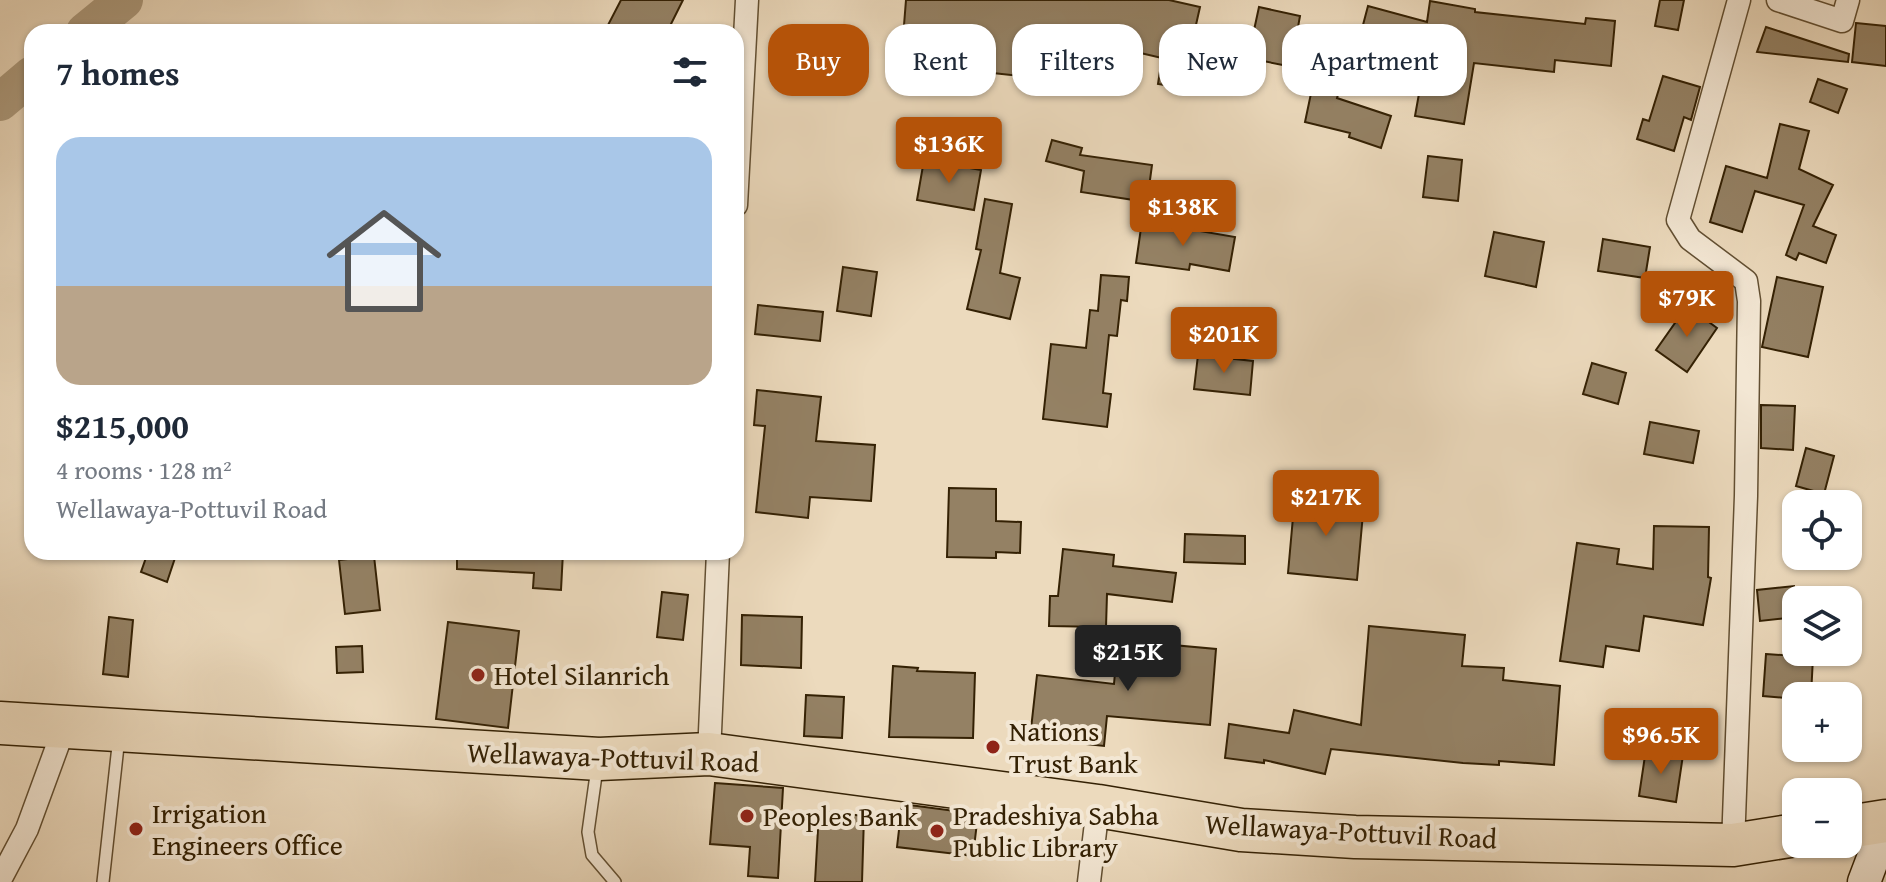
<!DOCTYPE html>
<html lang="en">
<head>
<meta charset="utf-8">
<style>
  body { margin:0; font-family:"Gentium Book Plus",serif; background:#f2f2f3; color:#1f2937; height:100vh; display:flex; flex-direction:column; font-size:30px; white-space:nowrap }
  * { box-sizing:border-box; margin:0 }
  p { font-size:26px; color:#747a83 }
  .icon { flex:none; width:44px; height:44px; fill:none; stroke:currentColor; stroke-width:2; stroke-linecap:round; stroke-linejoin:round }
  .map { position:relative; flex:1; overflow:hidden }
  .panel { position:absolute; left:24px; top:24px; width:720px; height:536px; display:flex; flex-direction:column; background:#fff; border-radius:24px; box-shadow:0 2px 6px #0004 }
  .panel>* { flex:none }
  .guide { position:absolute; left:768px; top:24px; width:760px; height:72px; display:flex; gap:16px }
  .tools { position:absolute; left:1782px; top:490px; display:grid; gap:16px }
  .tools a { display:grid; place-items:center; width:80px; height:80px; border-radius:16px; background:#fff; box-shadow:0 2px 6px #0004; font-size:40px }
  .price { position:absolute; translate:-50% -68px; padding:0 18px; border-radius:8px; background:#b45309; color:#fff; font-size:26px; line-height:52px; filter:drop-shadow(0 2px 4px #0008) }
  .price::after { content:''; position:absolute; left:50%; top:48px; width:24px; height:18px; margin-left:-12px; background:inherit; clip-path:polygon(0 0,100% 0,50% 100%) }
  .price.active { background:#222; color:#fff }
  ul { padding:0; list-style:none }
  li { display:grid; align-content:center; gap:16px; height:424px; padding:0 32px }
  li+li { border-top:2px solid #e0e1e3 }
  li span { display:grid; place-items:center; height:248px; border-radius:24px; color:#555 }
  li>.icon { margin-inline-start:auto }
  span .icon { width:144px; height:144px; fill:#fffc; stroke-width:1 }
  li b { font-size:34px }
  h2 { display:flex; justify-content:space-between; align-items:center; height:96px; padding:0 32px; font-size:34px }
  .pill { padding:0 28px; border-radius:24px; background:#fff; box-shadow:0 2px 6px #0004; font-size:28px; line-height:72px }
  .pill.active { background:#b45309; color:#fff }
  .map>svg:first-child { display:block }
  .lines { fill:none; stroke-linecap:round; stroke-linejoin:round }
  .river { stroke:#ad9b7e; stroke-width:38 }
  .building { fill:#948164; stroke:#342104; stroke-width:2 }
  .lane-casing { stroke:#624f32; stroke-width:14 }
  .street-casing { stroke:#624f32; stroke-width:25 }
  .secondary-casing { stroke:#342104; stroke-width:35 }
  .highway-casing { stroke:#342104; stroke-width:45 }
  .lane { stroke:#f3e7d4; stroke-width:11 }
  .street { stroke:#f3e7d4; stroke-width:22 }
  .secondary { stroke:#f3e7d4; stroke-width:32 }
  .highway { stroke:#ecdabd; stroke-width:42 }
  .poi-dot { fill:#8f2418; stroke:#f3e7d4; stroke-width:3 }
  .labels { text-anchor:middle; stroke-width:8; stroke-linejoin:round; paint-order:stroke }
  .poi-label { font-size:28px; fill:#342104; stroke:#f3e7d4; text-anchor:start }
  .street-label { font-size:28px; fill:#342104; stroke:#f3e7d4 }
</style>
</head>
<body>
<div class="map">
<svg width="1886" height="882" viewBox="0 0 1886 882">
  <rect width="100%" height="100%" fill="#ecdabd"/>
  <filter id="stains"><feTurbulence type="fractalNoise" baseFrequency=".0025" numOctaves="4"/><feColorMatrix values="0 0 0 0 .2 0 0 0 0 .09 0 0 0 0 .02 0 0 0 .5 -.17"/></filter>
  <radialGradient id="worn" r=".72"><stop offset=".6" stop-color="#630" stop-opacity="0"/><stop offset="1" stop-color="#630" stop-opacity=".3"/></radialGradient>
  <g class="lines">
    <!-- river -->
    <path class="river" d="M 85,32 L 124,0
      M 0,102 L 32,75"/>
  </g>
  <!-- building -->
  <path class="building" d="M 621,0 L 683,0 L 667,32 L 620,32 L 608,25 Z
    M 906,0 L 1169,0 L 1200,7 L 1189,56 L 1194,57 L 1189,89 L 1158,84 L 1162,58 L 1089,41 L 1088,48 L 1025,41 L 1021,76 L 901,63 Z
    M 1660,0 L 1684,0 L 1678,30 L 1655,26 Z
    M 1430,1 L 1475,9 L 1475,12 L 1585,24 L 1586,18 L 1615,21 L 1611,66 L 1555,60 L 1554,72 L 1474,63 L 1464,124 L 1415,116 L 1422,77 L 1354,59 L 1368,6 L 1427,22 Z
    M 1259,7 L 1300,16 L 1298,27 L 1354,46 L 1337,98 L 1391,116 L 1381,148 L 1349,137 L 1350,133 L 1305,122 L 1313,84 L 1304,81 L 1308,70 L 1248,58 Z
    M 1856,23 L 1886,26 L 1886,66 L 1852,62 Z
    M 1766,27 L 1849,54 L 1848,62 L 1757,52 Z
    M 1663,76 L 1700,87 L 1691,120 L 1684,117 L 1674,151 L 1637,139 L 1643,119 L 1649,121 Z
    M 1818,79 L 1847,89 L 1838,113 L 1810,102 Z
    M 1780,124 L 1809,131 L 1799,169 L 1833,185 L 1813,226 L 1836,235 L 1826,263 L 1799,253 L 1796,260 L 1786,255 L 1804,205 L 1755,191 L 1742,232 L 1710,222 L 1726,166 L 1767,178 Z
    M 1052,140 L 1082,148 L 1080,155 L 1152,165 L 1147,202 L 1081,192 L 1084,171 L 1046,161 Z
    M 1428,156 L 1462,160 L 1458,201 L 1423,197 Z
    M 924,160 L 981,170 L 974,210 L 917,200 Z
    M 985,199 L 1012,204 L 1000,273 L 1020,278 L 1010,319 L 967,309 L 981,250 L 976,249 Z
    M 1142,221 L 1235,237 L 1229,271 L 1190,264 L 1189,270 L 1136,263 Z
    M 1494,232 L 1544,242 L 1536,287 L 1485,276 Z
    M 1603,239 L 1650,247 L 1645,278 L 1598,271 Z
    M 843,267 L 877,272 L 871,316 L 837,311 Z
    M 1101,275 L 1129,277 L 1127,301 L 1121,300 L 1117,336 L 1109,335 L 1103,393 L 1111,394 L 1107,427 L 1043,419 L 1051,344 L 1086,348 L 1090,310 L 1098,311 Z
    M 1777,277 L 1823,287 L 1808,357 L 1762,347 Z
    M 758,305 L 823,312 L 820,341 L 755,334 Z
    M 1687,306 L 1717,328 L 1687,372 L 1656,350 Z
    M 1198,355 L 1253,361 L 1250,395 L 1194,389 Z
    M 1592,363 L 1626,373 L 1618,404 L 1583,394 Z
    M 757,390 L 821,397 L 816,441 L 875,445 L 871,501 L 810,497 L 808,518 L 756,512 L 765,426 L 754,425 Z
    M 1761,405 L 1795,406 L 1793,450 L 1761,448 Z
    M 1650,422 L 1699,431 L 1693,463 L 1644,454 Z
    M 1806,448 L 1834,456 L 1824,494 L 1796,486 Z
    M 949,488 L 996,489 L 996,521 L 1021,522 L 1020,553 L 996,552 L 996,558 L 947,557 Z
    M 1295,495 L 1364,502 L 1357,580 L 1288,573 Z
    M 1654,526 L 1709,527 L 1708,577 L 1711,578 L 1703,625 L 1644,616 L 1639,651 L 1606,646 L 1603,667 L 1560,661 L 1577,543 L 1619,549 L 1617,564 L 1653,569 Z
    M 1185,534 L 1245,536 L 1245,564 L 1184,562 Z
    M 1063,549 L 1114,555 L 1113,566 L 1176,573 L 1172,602 L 1107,594 L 1106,627 L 1049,626 L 1050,596 L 1058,596 Z
    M 148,552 L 177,552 L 167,582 L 141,572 Z
    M 457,552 L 563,552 L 561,590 L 533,588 L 534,573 L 457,569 Z
    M 374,556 L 380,610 L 345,614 L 339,560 Z
    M 1794,586 L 1796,617 L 1760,621 L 1757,590 Z
    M 662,592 L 688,595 L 683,640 L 657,637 Z
    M 742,615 L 802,617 L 801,668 L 741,665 Z
    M 109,617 L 133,620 L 128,677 L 103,674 Z
    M 448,622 L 519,631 L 508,728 L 436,719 Z
    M 1369,626 L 1465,635 L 1462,666 L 1504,668 L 1503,680 L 1560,686 L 1554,765 L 1499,761 L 1499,765 L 1463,763 L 1331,749 L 1325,774 L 1264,760 L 1264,763 L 1225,758 L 1229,724 L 1289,733 L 1294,710 L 1361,725 Z
    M 1118,640 L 1216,649 L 1210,725 L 1107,716 L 1104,746 L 1030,738 L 1037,675 L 1114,684 Z
    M 362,646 L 363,672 L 337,673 L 336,647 Z
    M 1766,654 L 1813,657 L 1811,696 L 1796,696 L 1796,699 L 1763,696 Z
    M 893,666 L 918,668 L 917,671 L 975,673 L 973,738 L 889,737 Z
    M 806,695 L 844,697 L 842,738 L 804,736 Z
    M 1646,749 L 1683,755 L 1676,802 L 1639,796 Z
    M 715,783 L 783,788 L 778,878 L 748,876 L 750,847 L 710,844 Z
    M 902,804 L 978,814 L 973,856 L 897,847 Z
    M 819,811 L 864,816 L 862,882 L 815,882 Z"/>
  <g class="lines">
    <defs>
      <path id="lane" d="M 597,768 L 588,832 L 592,855 L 615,882
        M 103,882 L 119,737"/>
      <path id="street" d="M 1778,0 L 1842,21 L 1848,0
        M 736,205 L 747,0
        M 709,754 L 718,552
        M 1733,845 L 1746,496 L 1749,301 L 1746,281 L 1690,239 L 1678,220 L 1739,0
        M 0,880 L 27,829 L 64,728
        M 1089,882 L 1098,806"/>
      <path id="secondary" d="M 1864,882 L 1886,824"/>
      <path id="highway" d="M 0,723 L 599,759 L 709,754 L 1098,806 L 1241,830 L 1355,837 L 1733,845 L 1796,835
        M 1848,827 L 1886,821"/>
    </defs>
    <!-- lane casing -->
    <use href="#lane" class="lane-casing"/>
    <!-- street casing -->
    <use href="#street" class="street-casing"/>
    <!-- secondary casing -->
    <use href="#secondary" class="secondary-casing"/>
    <!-- highway casing -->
    <use href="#highway" class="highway-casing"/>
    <!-- lane -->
    <use href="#lane" class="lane"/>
    <!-- street -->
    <use href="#street" class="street"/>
    <!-- secondary -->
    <use href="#secondary" class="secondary"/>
    <!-- highway -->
    <use href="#highway" class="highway"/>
  </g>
  <!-- markers -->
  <g class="poi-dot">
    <circle cx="478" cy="675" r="8"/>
    <circle cx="993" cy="747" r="8"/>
    <circle cx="747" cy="816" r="8"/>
    <circle cx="136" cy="829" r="8"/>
    <circle cx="937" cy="831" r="8"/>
  </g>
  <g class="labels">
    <!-- poi labels -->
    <g class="poi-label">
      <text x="494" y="685">Hotel Silanrich</text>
      <text x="1009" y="741">Nations<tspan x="1009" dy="32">Trust Bank</tspan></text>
      <text x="152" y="823">Irrigation<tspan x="152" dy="32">Engineers Office</tspan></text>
      <text x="953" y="825">Pradeshiya Sabha<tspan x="953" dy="32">Public Library</tspan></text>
      <text x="763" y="826">Peoples Bank</text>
    </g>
    <!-- street labels -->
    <g class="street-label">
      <text transform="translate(613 757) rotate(2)" y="10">Wellawaya-Pottuvil Road</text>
      <text transform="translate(1351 831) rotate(3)" y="10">Wellawaya-Pottuvil Road</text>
    </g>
  </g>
  <rect width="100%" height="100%" filter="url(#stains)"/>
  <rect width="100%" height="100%" fill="url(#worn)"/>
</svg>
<div class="tools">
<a><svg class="icon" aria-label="locate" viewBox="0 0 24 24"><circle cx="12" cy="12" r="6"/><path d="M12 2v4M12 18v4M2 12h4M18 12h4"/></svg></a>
<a><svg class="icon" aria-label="layers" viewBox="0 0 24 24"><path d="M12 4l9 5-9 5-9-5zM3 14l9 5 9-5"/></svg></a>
<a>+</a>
<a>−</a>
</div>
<b class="price" style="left:949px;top:185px">$136K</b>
<b class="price" style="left:1183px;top:248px">$138K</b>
<b class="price" style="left:1687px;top:339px">$79K</b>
<b class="price" style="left:1224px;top:375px">$201K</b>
<b class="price" style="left:1326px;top:538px">$217K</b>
<b class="price active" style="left:1128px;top:693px">$215K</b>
<b class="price" style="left:1661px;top:776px">$96.5K</b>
<div class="guide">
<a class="pill active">Buy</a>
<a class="pill">Rent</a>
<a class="pill">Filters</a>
<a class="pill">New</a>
<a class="pill">Apartment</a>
</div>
<section class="panel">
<h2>7 homes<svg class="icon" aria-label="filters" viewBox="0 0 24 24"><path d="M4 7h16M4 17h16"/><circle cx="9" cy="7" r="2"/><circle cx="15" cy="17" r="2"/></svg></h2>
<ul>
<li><span style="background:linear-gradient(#a9c7e8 60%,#b9a48a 0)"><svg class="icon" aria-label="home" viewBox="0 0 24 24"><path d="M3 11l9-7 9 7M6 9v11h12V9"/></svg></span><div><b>$215,000</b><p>4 rooms · 128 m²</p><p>Wellawaya-Pottuvil Road</p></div></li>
</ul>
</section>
</div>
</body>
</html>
